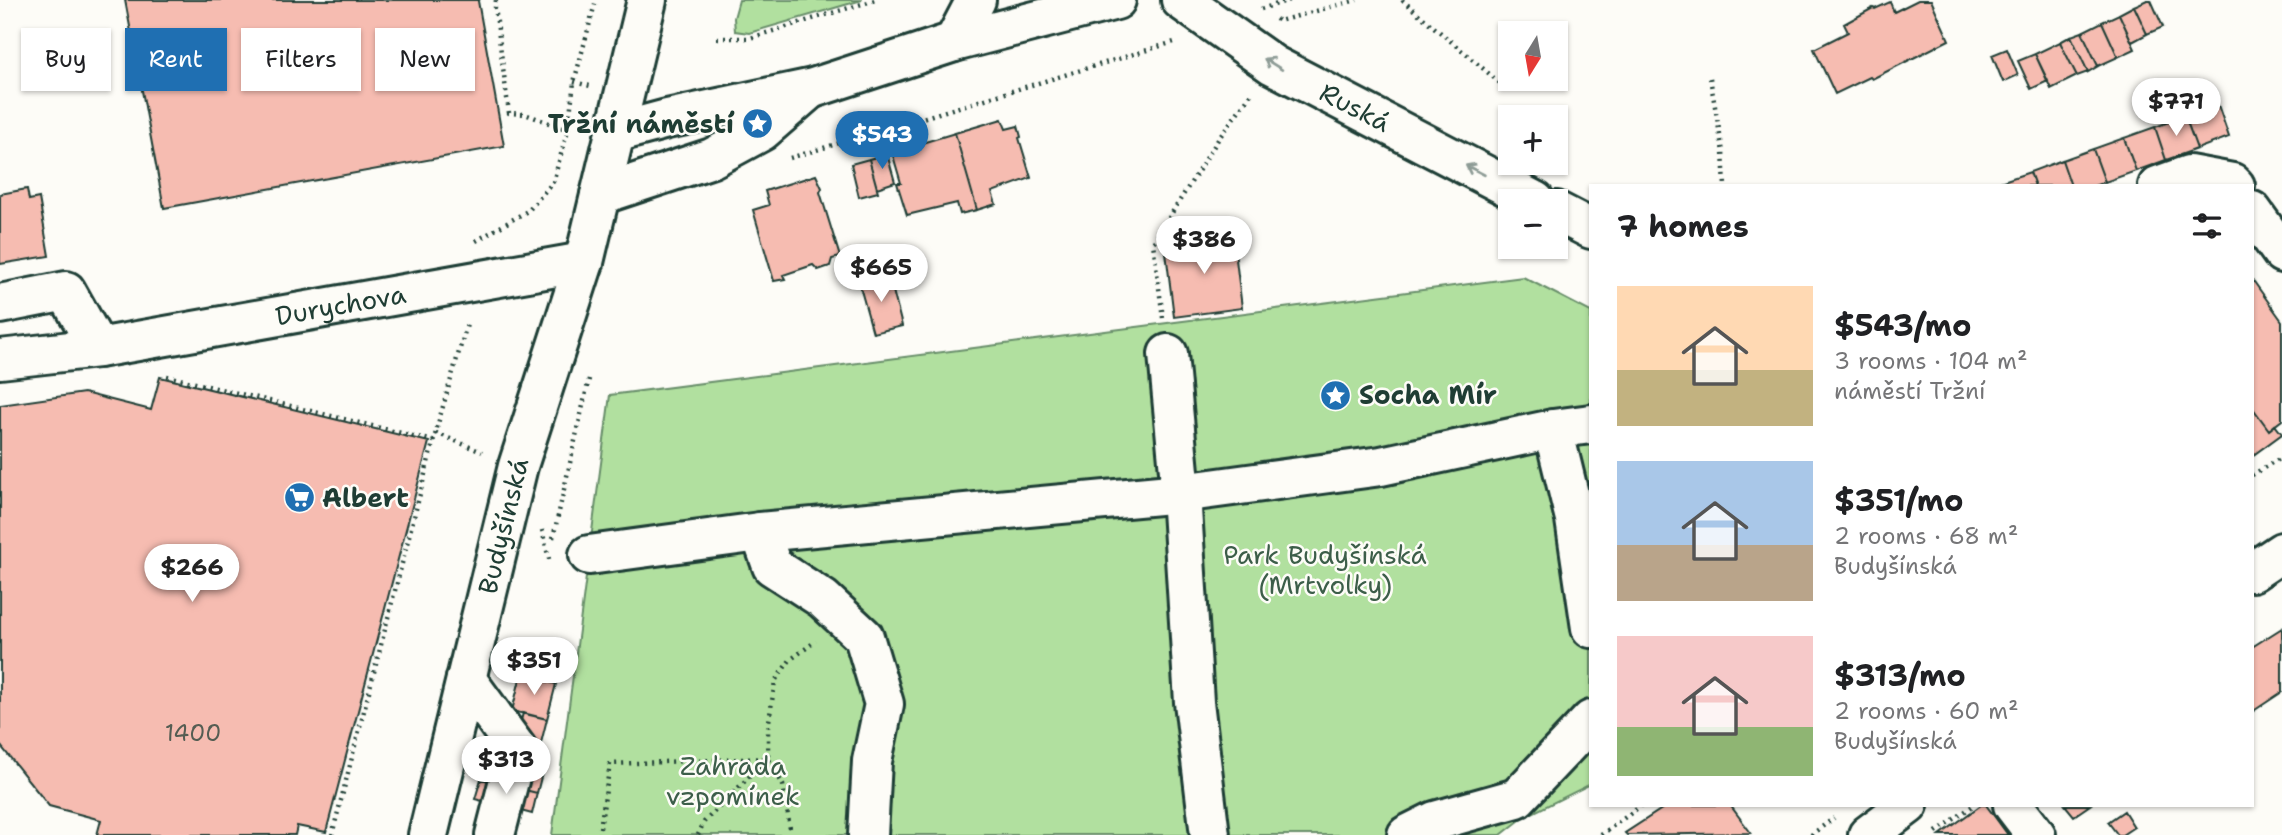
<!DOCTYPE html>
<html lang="en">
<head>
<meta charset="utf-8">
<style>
  body { margin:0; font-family:"Shantell Sans",sans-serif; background:#f2f2f2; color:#202124; height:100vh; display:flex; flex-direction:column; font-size:26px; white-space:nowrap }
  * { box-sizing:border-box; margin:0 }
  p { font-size:23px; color:#757577 }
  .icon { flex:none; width:38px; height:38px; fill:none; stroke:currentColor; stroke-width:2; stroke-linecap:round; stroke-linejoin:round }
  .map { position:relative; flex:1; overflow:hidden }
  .panel { position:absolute; left:1589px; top:184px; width:665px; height:623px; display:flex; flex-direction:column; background:#fff; border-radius:0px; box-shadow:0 2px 5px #0004 }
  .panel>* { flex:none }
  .banner { position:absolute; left:21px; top:28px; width:665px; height:63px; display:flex; gap:14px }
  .needle { width:46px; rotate:191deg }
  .tools { position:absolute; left:1498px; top:21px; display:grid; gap:14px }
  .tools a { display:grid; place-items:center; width:70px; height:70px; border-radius:0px; background:#fff; box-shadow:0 2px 5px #0004; font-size:35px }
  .price { position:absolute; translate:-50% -60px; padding:0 16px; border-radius:24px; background:#fff; color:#222; font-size:23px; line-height:46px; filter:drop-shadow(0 2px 4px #0008) }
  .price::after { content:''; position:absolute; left:50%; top:42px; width:21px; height:16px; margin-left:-10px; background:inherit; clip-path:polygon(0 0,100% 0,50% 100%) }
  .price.selected { background:#1f6fb2; color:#fff }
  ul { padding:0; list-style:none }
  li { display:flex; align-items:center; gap:21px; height:175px; padding:0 28px }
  li span { display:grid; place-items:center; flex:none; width:196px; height:140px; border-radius:0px; color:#555 }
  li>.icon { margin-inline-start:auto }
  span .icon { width:84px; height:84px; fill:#fffc; stroke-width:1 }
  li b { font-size:30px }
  h2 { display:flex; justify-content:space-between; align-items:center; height:84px; padding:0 28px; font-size:30px }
  .chip { padding:0 24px; border-radius:0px; background:#fff; box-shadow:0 2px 5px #0004; font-size:24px; line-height:63px }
  .chip.selected { background:#1f6fb2; color:#fff }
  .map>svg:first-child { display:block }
  .green { fill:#b1e09f; stroke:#688e6a; stroke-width:2 }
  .building { fill:#f6bcb1; stroke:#1f3d34; stroke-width:2 }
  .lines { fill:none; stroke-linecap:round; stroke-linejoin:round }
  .minor-casing { stroke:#1f3d34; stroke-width:44 }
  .path { stroke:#1f3d34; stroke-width:4.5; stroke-dasharray:2 5; stroke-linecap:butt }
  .minor { stroke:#fdfcf7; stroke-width:38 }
  .oneway { stroke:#8e9c96 }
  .labels { text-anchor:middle; stroke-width:5; stroke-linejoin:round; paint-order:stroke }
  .number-label { font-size:23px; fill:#555d53 }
  .street-label { font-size:26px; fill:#1f3d34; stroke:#fdfcf7 }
  .poi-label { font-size:26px; font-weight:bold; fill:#1f3d34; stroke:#fdfcf7; text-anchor:start }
  .park-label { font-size:26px; fill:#3c5e49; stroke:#fdfcf7 }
</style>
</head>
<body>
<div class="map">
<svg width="2282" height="835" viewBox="0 0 2282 835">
  <rect width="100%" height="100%" fill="#fdfcf7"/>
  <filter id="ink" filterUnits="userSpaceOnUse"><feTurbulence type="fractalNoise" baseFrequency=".0143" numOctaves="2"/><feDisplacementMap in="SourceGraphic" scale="14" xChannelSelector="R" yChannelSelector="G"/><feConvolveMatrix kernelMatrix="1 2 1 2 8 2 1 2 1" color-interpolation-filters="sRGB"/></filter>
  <g filter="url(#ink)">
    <!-- green -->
    <path class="green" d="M 739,0 L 862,0 L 749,33 L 735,31 L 734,18 Z
      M 1523,277 L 1591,312 L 1591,784 L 1524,817 L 1501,835 L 552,835 L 610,395 Z"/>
    <!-- building -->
    <path class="building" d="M 125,0 L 480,0 L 478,1 L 504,146 L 164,208 Z
      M 1918,0 L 1931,0 L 1949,40 L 1872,79 L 1870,77 L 1835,94 L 1814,49 L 1848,32 L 1844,24 L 1873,8 L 1875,9 L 1890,2 L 1894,12 Z
      M 2147,0 L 2151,0 L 2163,27 L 2147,34 L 2134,6 Z
      M 2134,6 L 2147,34 L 2132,42 L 2119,14 Z
      M 2119,14 L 2135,49 L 2118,57 L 2102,22 Z
      M 2102,22 L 2118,57 L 2098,66 L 2082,32 Z
      M 2082,32 L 2098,66 L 2088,72 L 2071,36 Z
      M 2071,36 L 2088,72 L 2077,76 L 2060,42 Z
      M 2060,42 L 2077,76 L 2051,89 L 2035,54 Z
      M 2007,49 L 2018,75 L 2003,82 L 1992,55 Z
      M 2035,54 L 2048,81 L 2031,89 L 2018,61 Z
      M 2218,105 L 2229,137 L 2197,149 L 2185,116 Z
      M 2185,116 L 2197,149 L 2166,160 L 2155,127 Z
      M 1002,119 L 1006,129 L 1018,126 L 1021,137 L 1019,138 L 1031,178 L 992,192 L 996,204 L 977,210 L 955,133 Z
      M 2155,127 L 2166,160 L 2136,171 L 2124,138 Z
      M 955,133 L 977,210 L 960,214 L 957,203 L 907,215 L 897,183 L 901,183 L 892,152 Z
      M 2124,138 L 2136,171 L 2105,182 L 2093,149 Z
      M 2093,149 L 2105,182 L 2094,186 L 2071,186 L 2062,160 Z
      M 887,154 L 895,182 L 877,188 L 869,159 Z
      M 869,159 L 878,192 L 859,197 L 851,164 Z
      M 2062,160 L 2071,186 L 2035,186 L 2030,172 Z
      M 2030,172 L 2035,186 L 1997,186 L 1997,183 Z
      M 816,175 L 822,188 L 820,192 L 840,257 L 832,259 L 830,266 L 818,270 L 813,265 L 783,275 L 785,279 L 774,281 L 753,210 L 769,205 L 765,191 Z
      M 27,189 L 29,200 L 39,198 L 49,256 L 0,264 L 0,194 Z
      M 1233,235 L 1242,308 L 1174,317 L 1165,244 Z
      M 889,275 L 902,326 L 873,333 L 859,283 Z
      M 2252,279 L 2282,321 L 2282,420 L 2269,430 L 2252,407 Z
      M 160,377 L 429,442 L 326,832 L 297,826 L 295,835 L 97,835 L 101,820 L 49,806 L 0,745 L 0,405 L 84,393 L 151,410 Z
      M 2252,407 L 2269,430 L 2275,425 L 2282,434 L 2252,456 Z
      M 2282,628 L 2282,692 L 2252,712 L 2252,647 Z
      M 521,675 L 556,684 L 547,719 L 512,711 Z
      M 523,713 L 547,719 L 534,771 L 509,765 Z
      M 486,758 L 542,773 L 537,793 L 481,779 Z
      M 481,779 L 537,793 L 532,814 L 475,799 Z
      M 1668,805 L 1730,805 L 1751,833 L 1627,835 L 1625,833 Z
      M 1981,805 L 1986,805 L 2008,835 L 1940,835 Z
      M 2065,805 L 2090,805 L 2074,816 Z
      M 2124,811 L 2134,827 L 2122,835 L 2118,835 L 2108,822 Z"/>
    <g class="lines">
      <defs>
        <g id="minor">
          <path id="s1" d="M 1181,0 L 1273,65 L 1535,201"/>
          <path d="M 954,42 L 976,0"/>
          <path d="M 615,133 L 667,119 L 813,88 L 954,42 L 1116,0"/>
          <path d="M 2158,186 L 2189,175 L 2232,183 L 2235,186"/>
          <path d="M 600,195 L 712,158 L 762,131 L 808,91"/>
          <path d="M 1556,211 L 1591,229"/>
          <path d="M 2252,211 L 2282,253"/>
          <path d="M 0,304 L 66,291 L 98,348"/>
          <path d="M 1168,354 L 1181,493 L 1194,702 L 1210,835"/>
          <path id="s2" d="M 0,359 L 98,348 L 584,262"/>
          <path d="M 1553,429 L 1575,519 L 1591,628"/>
          <path d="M 760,532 L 772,566 L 823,599 L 864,637 L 884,704 L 872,761 L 868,835"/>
          <path d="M 589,555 L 760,532 L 1181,493 L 1381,466 L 1553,429 L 1591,424"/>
          <path d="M 2252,572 L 2282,552"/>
          <path d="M 466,679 L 517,749 L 495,835"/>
          <path d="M 2013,805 L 2036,835"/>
          <path id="s3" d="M 428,835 L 518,466 L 584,262 L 647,0"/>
          <path d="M 1407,835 L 1435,821 L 1517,798 L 1591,720"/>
          <path d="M 1868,835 L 1908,805"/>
        </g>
      </defs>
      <!-- minor casing -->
      <use href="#minor" class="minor-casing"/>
      <!-- path -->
      <path class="path" d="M 496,0 L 495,7 L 509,113 L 525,114 L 568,130
        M 1402,0 L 1506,88 L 1534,79
        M 1261,9 L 1290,0
        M 1276,19 L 1279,21 L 1357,0
        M 717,38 L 750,38 L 875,0
        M 1710,78 L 1723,152 L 1725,186
        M 574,82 L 590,86
        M 790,158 L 1174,42
        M 476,241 L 529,210 L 553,182 L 568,130 L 574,82 L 596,0
        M 1163,318 L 1153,243 L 1219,138 L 1251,94
        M 167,376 L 434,441
        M 436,433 L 482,452
        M 2252,475 L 2282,457
        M 542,530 L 549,559
        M 553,538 L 589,379
        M 1936,832 L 1974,805
        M 332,835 L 439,420 L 468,321
        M 599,835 L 610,764 L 768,758
        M 698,835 L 704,822 L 767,759
        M 791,835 L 783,785 L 768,758 L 768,728 L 775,681 L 790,660 L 816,641
        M 1601,835 L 1642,805
        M 1811,835 L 1834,818"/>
      <!-- minor -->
      <use href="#minor" class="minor"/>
    </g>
    <!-- one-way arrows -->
    <defs><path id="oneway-shaft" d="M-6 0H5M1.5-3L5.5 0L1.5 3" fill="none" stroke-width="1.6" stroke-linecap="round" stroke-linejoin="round" transform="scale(1.75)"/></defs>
    <g class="oneway">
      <use href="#oneway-shaft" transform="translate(1273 64) rotate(-148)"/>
      <use href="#oneway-shaft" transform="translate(1475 170) rotate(-153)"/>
    </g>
  </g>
  <!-- icons -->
  <defs>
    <symbol id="sight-disc" viewBox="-11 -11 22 22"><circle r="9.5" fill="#1f6fb2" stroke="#fdfcf7"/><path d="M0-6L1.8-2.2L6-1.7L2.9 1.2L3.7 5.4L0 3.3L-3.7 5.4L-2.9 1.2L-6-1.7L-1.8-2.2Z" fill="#fff"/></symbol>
    <symbol id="supermarket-disc" viewBox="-11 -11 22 22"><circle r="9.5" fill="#1f6fb2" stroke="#fdfcf7"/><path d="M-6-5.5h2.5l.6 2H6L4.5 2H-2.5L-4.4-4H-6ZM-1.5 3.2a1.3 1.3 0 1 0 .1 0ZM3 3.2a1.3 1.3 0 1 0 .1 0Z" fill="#fff"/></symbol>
  </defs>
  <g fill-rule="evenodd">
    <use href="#sight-disc" x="740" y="106" width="35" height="35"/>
    <use href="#sight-disc" x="1318" y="378" width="35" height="35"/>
    <use href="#supermarket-disc" x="282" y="480" width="35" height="35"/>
  </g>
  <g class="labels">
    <!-- number labels -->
    <g class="number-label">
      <text x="193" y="741">1400</text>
    </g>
    <!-- street labels -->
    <g class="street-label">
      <text dy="9" stroke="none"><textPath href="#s1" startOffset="205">Ruská</textPath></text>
      <text dy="9" stroke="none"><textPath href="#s2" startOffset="345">Durychova</textPath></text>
      <text dy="9" stroke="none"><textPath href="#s3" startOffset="318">Budyšínská</textPath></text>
    </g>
    <!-- poi labels -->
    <g class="poi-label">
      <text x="734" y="133" text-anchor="end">Tržní náměstí</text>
      <text x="1359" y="404">Socha Mír</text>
      <text x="322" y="507">Albert</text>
    </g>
    <!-- park labels -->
    <g class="park-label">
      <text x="1325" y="564">Park Budyšínská<tspan x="1325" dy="30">(Mrtvolky)</tspan></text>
      <text x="733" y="775">Zahrada<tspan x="733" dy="30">vzpomínek</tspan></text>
    </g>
  </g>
</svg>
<div class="tools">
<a><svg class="needle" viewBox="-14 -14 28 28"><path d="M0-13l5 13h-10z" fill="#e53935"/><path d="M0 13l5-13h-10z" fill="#757577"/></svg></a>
<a>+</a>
<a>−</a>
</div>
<b class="price" style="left:2176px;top:138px">$771</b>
<b class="price selected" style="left:882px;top:171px">$543</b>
<b class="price" style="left:1204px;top:276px">$386</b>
<b class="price" style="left:881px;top:304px">$665</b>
<b class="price" style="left:192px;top:604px">$266</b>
<b class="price" style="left:534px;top:697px">$351</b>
<b class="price" style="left:506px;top:796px">$313</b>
<div class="banner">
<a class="chip">Buy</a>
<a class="chip selected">Rent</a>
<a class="chip">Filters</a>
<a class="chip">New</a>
</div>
<section class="panel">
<h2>7 homes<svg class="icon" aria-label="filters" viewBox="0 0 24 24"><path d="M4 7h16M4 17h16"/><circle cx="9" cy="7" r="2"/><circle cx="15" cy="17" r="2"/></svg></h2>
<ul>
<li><span style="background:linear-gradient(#ffd9b3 60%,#c2b280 0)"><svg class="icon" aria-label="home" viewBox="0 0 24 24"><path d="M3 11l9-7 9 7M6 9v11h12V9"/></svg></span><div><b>$543/mo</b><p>3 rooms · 104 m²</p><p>náměstí Tržní</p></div></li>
<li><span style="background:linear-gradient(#a9c7e8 60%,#b9a48a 0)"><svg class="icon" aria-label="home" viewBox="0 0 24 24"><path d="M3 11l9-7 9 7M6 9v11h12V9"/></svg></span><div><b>$351/mo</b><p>2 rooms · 68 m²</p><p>Budyšínská</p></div></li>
<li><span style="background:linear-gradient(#f6c9c9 65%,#8fb573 0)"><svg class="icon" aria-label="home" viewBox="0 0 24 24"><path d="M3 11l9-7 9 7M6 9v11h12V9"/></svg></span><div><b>$313/mo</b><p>2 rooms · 60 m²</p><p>Budyšínská</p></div></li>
</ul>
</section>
</div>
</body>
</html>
